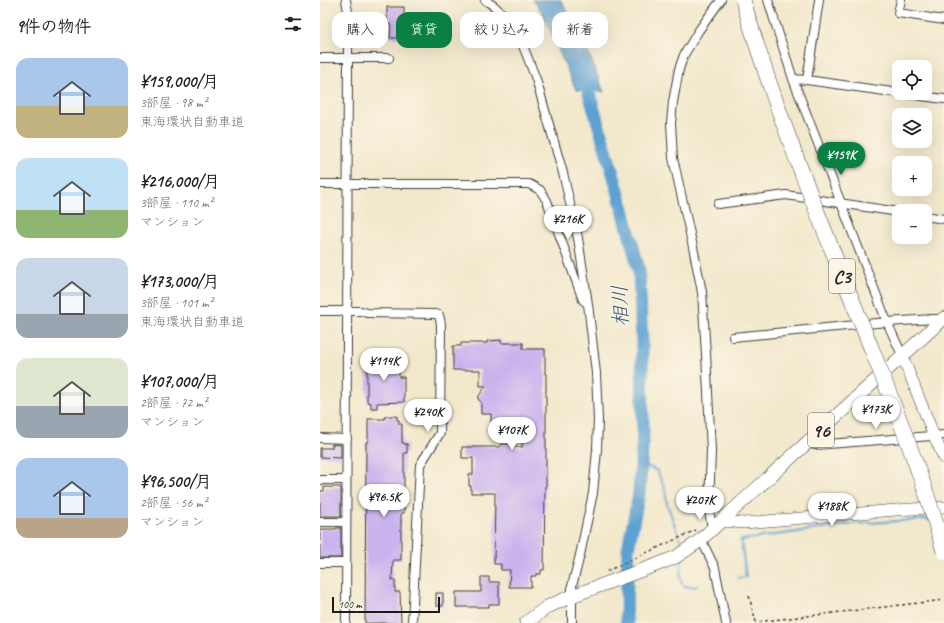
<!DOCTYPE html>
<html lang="ja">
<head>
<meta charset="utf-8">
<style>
  body { margin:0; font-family:Caveat,"Klee One",sans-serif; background:#f6f6f6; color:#202124; height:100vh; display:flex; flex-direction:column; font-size:15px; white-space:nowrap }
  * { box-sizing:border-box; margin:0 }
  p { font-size:13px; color:#757577 }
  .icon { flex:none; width:22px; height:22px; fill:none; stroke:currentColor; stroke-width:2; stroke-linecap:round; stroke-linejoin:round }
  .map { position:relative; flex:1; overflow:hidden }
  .side { display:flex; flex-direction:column; background:#fff; width:320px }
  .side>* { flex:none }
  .banner { position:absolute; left:12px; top:12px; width:380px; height:36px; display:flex; gap:8px }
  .fabs { position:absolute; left:572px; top:60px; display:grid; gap:8px }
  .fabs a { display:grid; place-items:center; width:40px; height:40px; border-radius:8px; background:#fff; box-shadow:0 4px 16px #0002; font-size:20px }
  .scale { position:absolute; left:12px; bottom:10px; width:108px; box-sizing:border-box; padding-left:4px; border:2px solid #1c1c1c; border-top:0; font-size:11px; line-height:14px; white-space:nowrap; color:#1c1c1c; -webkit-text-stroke:3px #fcf5e5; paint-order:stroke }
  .price { position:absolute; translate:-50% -34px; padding:0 9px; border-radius:14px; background:#fff; color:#222; font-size:13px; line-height:26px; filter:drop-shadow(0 1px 2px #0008) }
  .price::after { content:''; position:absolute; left:50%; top:24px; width:12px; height:9px; margin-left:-6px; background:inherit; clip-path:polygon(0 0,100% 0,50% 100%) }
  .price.on { background:#0b8043; color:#fff }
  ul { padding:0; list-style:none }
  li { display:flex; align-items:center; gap:12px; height:100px; padding:0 16px }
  li span { display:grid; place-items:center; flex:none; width:112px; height:80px; border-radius:12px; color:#555 }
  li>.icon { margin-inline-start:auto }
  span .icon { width:48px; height:48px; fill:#fffc; stroke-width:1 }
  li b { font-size:17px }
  h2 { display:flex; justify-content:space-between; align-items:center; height:48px; padding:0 16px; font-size:17px }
  .pill { padding:0 14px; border-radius:12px; background:#fff; box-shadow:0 4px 16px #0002; font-size:14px; line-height:36px }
  .pill.on { background:#0b8043; color:#fff }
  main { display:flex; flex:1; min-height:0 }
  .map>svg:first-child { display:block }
  .water { fill:#5da1d2; stroke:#3c5e77 }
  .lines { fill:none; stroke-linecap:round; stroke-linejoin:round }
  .stream { stroke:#5da1d2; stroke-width:2 }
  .river { stroke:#5da1d2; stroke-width:13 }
  .building { fill:#c9b3ee }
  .street-casing { stroke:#3c3b36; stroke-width:10 }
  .secondary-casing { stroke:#3c3b36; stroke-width:12 }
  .primary-casing { stroke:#3c3b36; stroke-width:14 }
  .path { stroke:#3c3b36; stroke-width:1.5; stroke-dasharray:3 3; stroke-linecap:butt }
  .street { stroke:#fff; stroke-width:8 }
  .secondary { stroke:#fff; stroke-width:11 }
  .primary { stroke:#fff; stroke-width:13 }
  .highway-bridge-casing { stroke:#3c3b36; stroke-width:16; stroke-linecap:butt }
  .highway-bridge { stroke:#fff; stroke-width:15 }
  .labels { text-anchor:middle; stroke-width:3; stroke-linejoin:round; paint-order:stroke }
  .shield { fill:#fcf5e5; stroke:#5f5d58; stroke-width:1 }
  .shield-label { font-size:19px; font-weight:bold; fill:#1c1c1c }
  .water-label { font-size:21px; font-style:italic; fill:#39586e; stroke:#fcf5e5 }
</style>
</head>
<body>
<main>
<section class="side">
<h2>9件の物件<svg class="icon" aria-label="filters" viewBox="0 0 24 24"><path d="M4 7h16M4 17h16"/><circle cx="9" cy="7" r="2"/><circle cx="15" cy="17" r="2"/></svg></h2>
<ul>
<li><span style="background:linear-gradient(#a9c7e8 60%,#c2b280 0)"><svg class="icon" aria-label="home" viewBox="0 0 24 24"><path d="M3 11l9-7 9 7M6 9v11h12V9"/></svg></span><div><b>¥159,000/月</b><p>3部屋 · 98 m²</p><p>東海環状自動車道</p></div></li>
<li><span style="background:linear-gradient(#bfe0f5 65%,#8fb573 0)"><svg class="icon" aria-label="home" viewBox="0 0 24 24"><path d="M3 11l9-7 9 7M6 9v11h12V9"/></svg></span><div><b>¥216,000/月</b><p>3部屋 · 110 m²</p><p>マンション</p></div></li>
<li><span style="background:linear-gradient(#c9d6e8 70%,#9aa5b1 0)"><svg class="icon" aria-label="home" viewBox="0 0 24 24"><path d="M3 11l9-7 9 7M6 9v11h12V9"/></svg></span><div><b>¥173,000/月</b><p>3部屋 · 101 m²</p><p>東海環状自動車道</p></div></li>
<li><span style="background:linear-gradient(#dfe7d0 60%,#9aa5b1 0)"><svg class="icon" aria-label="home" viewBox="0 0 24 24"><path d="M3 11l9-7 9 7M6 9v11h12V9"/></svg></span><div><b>¥107,000/月</b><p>2部屋 · 72 m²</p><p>マンション</p></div></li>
<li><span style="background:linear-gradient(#a9c7e8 75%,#b9a48a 0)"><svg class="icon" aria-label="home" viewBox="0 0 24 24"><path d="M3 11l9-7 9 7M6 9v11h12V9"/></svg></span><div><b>¥96,500/月</b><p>2部屋 · 56 m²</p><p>マンション</p></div></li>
</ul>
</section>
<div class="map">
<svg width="624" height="623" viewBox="0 0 624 623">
  <rect width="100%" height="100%" fill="#fcf5e5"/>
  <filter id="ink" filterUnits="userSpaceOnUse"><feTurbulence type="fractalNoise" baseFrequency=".025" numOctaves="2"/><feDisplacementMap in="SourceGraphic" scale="8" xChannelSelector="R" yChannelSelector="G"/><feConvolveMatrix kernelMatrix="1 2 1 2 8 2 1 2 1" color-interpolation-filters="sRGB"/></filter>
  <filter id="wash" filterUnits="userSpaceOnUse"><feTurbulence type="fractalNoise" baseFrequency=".012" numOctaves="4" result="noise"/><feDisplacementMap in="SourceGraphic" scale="16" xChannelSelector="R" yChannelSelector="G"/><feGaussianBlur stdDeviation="0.9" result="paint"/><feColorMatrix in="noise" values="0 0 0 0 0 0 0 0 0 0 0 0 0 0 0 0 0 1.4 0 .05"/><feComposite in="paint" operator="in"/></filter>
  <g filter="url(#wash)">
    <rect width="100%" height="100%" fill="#f2e8cc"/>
    <!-- water -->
    <path class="water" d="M 213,0 L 241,0 L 270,56 L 284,92 L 256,90 L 222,12 Z"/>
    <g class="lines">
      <!-- stream -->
      <path class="stream" d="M 321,463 L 337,471 L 345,489 L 347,504 L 361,542 L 362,547
        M 362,558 C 362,573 353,591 377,586
        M 418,578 L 426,577 L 421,540 L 533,524 L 609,519"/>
      <!-- river -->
      <path class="river" d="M 263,74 L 275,113 L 297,187 L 319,270 L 322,342 L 323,435 L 319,493 L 308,549 L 306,615 L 307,623"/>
    </g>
    <g id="blocks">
      <!-- building -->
      <path class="building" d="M 67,7 L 84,7 L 84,38 L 70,38 L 71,24 L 67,24 Z
        M 181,340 L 181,343 L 203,343 L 203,349 L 225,349 L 225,374 L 226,374 L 226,486 L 225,486 L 224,570 L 221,570 L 221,574 L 216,574 L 216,576 L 211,576 L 211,587 L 189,587 L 190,570 L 181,570 L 181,564 L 174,564 L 175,493 L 151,493 L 151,486 L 149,486 L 149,474 L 153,474 L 153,458 L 142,458 L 142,447 L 180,447 L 180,444 L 191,444 L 191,447 L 202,447 L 203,427 L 171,426 L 171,414 L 161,414 L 161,402 L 158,399 L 158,397 L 166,386 L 160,386 L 160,370 L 133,370 L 133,346 L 141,346 L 141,343 L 167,343 L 167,341 Z
        M 47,360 L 79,360 L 79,377 L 84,377 L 84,402 L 57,403 L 57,408 L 51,408 L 51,403 L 47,402 Z
        M 65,416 L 77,416 L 77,420 L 79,420 L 79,424 L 82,424 L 82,443 L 84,443 L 84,444 L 87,444 L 87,453 L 84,453 L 84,513 L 81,513 L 81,560 L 73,560 L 72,580 L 75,580 L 75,592 L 80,592 L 81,623 L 45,623 L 46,442 L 48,442 L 48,419 L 65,419 Z
        M 12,444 L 21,445 L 21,458 L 0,457 L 0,448 L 12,448 Z
        M 4,487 L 21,487 L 21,516 L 0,516 L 0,491 L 4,491 Z
        M 16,528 L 21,528 L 21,558 L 0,558 L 0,529 L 16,529 Z
        M 161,577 L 169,577 L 169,582 L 179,582 L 179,604 L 169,604 L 169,607 L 136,607 L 136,592 L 161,592 Z
        M 116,593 L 123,593 L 123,606 L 116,606 Z"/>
    </g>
  </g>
  <g filter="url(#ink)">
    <use href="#blocks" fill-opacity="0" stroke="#3c3b36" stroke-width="1"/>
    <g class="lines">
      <defs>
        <path id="street" d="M 165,0 L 174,6 L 190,21 L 198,33 L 216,79 L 243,173 L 258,238 L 268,304 L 276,373 L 278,420 L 277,450 L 273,493 L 260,555 L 252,586 L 252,623
          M 448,0 L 473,79 L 521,203 L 567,322 L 582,355
          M 581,0 L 578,13 L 624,20
          M 0,58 L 69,58
          M 473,79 L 487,80 L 579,93
          M 487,80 L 499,0
          M 579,93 L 624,99
          M 0,184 L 209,184 L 220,190 L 227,201 L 263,300 L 267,303
          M 398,204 L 466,195 L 579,212
          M 605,216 L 624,219
          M 0,311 L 41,311 L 47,313 L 115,314 L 119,315 L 121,324 L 120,433 L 100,465 L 92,623
          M 413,337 L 567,322 L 613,319 L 622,319
          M 0,438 L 27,439
          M 486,443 L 495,445 L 624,435
          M 0,480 L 26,480
          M 0,522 L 26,522
          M 393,528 L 391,523 L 389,508 L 391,450 L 386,354 L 382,292 L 373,247 L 353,158 L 351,123 L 353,102 L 359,69 L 364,55 L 379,30 L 401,0
          M 381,539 L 395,568 L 406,623
          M 0,563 L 26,563
          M 26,623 L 28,58 L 28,12 L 26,0"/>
        <path id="secondary" d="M 582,355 L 614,436 L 624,458
          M 401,521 L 424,523 L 576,510 L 624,507"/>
        <path id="primary" d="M 206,623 L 227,607 L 252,596 L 336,565 L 356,557 L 378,542 L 624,318"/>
      </defs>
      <!-- street casing -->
      <use href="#street" class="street-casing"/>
      <!-- secondary casing -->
      <use href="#secondary" class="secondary-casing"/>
      <!-- primary casing -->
      <use href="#primary" class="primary-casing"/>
      <!-- path -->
      <path class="path" d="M 287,571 L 376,530
        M 429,596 L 436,622 L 624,600"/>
      <!-- street -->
      <use href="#street" class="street"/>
      <!-- secondary -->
      <use href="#secondary" class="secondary"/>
      <!-- primary -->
      <use href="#primary" class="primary"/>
      <defs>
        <path id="highway-bridge" d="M 423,0 C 456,114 502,224 546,335 C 564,380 582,424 598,470 C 608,496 616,524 624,551"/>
      </defs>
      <!-- highway-bridge casing -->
      <use href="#highway-bridge" class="highway-bridge-casing"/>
      <!-- highway-bridge -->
      <use href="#highway-bridge" class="highway-bridge"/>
    </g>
  </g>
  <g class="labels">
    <!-- shield labels -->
    <g class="shield">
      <rect x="509" y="259" width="26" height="34" rx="3"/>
      <rect x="488" y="413" width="26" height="34" rx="3"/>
    </g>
    <g class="shield-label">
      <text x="522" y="283">C3</text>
      <text x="501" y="437">96</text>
    </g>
    <!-- water labels -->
    <g class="water-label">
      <text transform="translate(300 306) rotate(-92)" y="7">相川</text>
    </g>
  </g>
</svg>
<div class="fabs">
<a><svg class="icon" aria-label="locate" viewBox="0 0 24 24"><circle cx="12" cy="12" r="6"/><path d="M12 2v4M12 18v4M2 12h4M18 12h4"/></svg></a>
<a><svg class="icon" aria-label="layers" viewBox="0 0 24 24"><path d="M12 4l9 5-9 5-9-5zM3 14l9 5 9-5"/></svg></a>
<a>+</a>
<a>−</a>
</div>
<div class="scale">100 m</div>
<b class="price on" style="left:521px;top:176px">¥159K</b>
<b class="price" style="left:248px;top:240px">¥216K</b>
<b class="price" style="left:64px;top:382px">¥114K</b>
<b class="price" style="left:556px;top:430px">¥173K</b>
<b class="price" style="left:108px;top:433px">¥240K</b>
<b class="price" style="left:192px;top:451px">¥107K</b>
<b class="price" style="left:64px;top:518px">¥96.5K</b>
<b class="price" style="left:380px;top:521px">¥207K</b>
<b class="price" style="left:512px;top:527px">¥188K</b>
<div class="banner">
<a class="pill">購入</a>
<a class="pill on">賃貸</a>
<a class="pill">絞り込み</a>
<a class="pill">新着</a>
</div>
</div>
</main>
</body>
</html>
